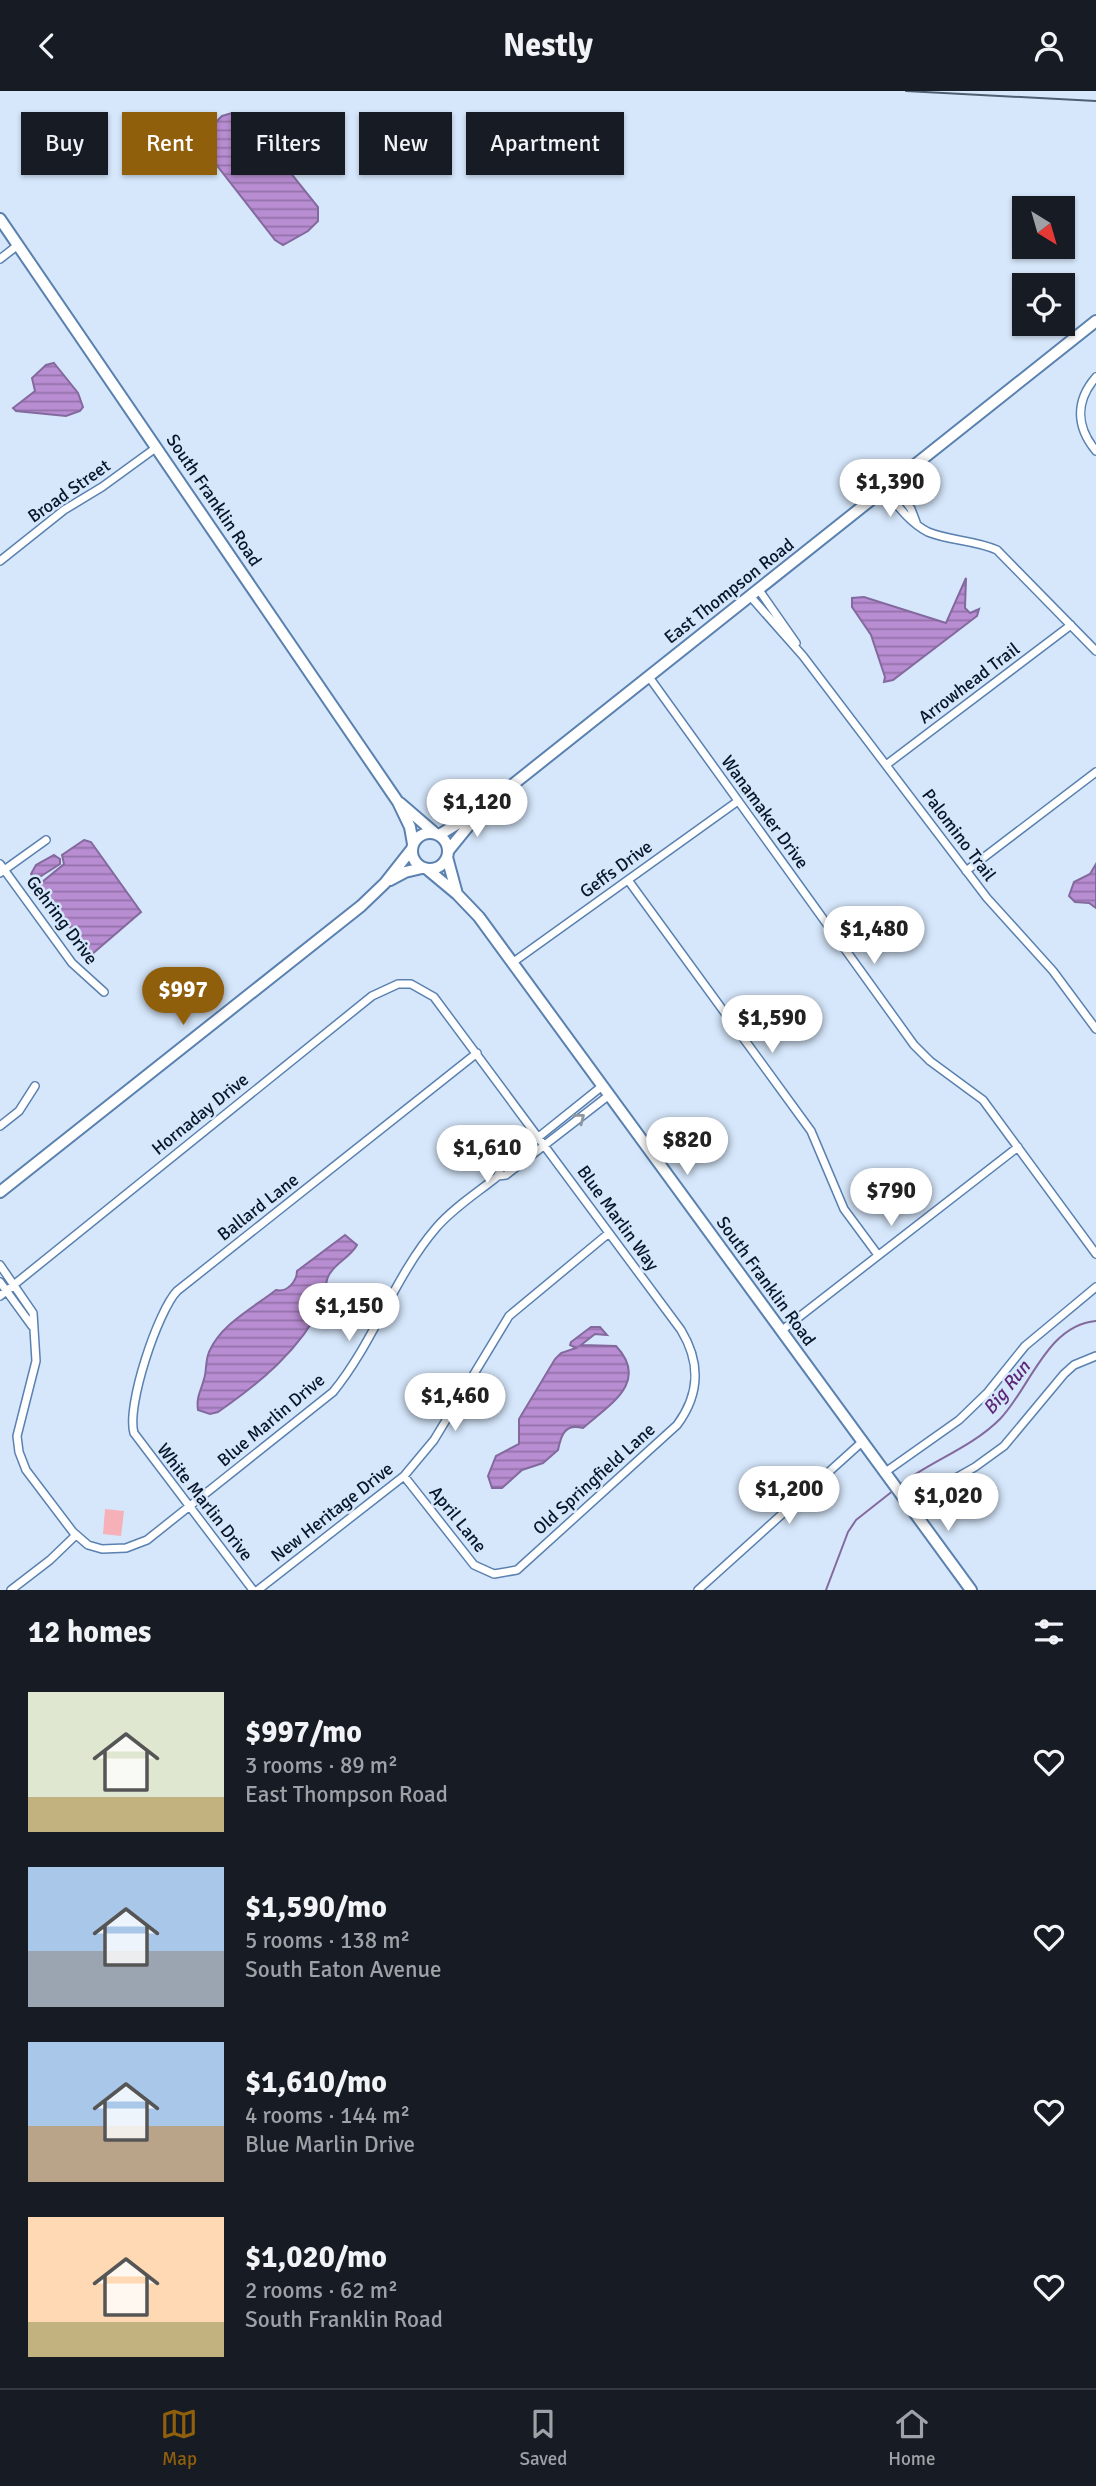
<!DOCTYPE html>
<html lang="en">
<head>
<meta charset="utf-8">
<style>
  body { margin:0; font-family:Signika,sans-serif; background:#242831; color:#f1f3f6; height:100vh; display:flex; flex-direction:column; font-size:26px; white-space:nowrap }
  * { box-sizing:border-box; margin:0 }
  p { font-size:23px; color:#9ea1a6 }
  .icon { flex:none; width:38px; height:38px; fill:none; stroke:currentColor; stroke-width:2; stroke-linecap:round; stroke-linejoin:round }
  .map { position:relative; height:1499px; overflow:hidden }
  .panel { display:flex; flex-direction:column; background:#171b24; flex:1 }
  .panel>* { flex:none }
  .hud { position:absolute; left:21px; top:21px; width:700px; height:63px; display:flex; gap:14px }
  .needle { width:46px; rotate:143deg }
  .buttons { position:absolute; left:1012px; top:105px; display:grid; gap:14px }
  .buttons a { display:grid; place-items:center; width:63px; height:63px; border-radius:0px; background:#171b24; box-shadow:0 2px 5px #0004; font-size:35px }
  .price { position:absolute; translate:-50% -60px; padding:0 16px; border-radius:24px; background:#fff; color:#222; font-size:23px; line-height:46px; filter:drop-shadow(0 2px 4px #0008) }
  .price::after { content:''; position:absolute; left:50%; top:42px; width:21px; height:16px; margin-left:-10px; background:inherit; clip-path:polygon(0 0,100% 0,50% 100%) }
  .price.selected { background:#905f0c; color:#fff }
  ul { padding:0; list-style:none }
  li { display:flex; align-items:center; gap:21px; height:175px; padding:0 28px }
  li span { display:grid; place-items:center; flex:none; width:196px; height:140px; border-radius:0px; color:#555 }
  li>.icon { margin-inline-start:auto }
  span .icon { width:84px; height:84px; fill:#fffc; stroke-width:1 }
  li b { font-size:30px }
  h2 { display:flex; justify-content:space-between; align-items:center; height:84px; padding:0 28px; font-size:30px }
  .chip { padding:0 24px; border-radius:0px; background:#171b24; box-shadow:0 2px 5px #0004; font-size:24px; line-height:63px }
  .chip.selected { background:#905f0c; color:#fff }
  header { display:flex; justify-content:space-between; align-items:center; height:91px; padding:0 28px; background:#171b24; font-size:32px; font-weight:700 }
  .menu { display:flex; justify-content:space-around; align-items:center; height:98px; border-top:2px solid #363941; background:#171b24; font-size:19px; color:#9ea1a6 }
  .menu a { display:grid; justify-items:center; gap:4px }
  .menu .selected { color:#905f0c }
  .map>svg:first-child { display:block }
  .green { fill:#f6b0b7 }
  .water { fill:url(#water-rules); stroke:#83699e; stroke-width:2 }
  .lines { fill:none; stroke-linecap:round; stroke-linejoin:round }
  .stream { stroke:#83699e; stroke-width:2 }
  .street-casing { stroke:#5a81af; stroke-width:10 }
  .secondary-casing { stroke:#5a81af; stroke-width:14 }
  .street { stroke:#fff; stroke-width:7 }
  .secondary { stroke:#fff; stroke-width:10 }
  .rail { stroke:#4e5e70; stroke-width:2 }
  .oneway { stroke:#8f969e }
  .labels { text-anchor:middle; stroke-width:5; stroke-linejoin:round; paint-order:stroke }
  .street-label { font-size:18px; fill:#071628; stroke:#d6e7fb }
  .water-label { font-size:19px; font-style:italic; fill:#5d2778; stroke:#d6e7fb }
</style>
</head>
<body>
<header><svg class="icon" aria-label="back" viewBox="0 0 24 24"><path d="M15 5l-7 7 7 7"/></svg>Nestly<svg class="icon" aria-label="person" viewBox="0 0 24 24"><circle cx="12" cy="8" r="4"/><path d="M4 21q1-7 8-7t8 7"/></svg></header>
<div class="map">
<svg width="1096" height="1499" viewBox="0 0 1096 1499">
  <defs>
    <pattern id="water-rules" width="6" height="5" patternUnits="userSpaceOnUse" patternTransform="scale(1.75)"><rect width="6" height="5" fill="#b88dd1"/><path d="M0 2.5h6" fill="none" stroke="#9472aa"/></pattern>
  </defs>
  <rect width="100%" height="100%" fill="#d6e7fb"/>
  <!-- green -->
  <path class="green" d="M 105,1418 L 124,1420 L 121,1445 L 103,1443 Z"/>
  <!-- water -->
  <path class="water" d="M 232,22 L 245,25 L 318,116 L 318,130 L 308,140 L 283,154 L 275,149 L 204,58 L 204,43 L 222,25 Z
    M 54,272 L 78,302 L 83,316 L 80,320 L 66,325 L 16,320 L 13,317 L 35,300 L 32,287 L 46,274 Z
    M 966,487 L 965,517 L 970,522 L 979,518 L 977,525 L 893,589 L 884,591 L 885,586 L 871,544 L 852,516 L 852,507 L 864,506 L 946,532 Z
    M 84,749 L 91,751 L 141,821 L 91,864 L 42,799 L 41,792 L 64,773 L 62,764 Z
    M 54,764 L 60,768 L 60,773 L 35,789 L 31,783 L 36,774 Z
    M 1096,773 L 1096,817 L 1089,812 L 1075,811 L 1069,805 L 1074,791 L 1090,783 Z
    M 345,1144 L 357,1154 C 350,1167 333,1173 328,1186 C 324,1194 328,1204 323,1212 C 300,1259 260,1292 218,1321 L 210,1323 L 198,1319 C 196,1306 201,1300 204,1288 C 207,1279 205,1271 209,1261 C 221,1233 253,1217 276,1199 C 287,1202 297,1190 297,1180 Z
    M 591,1236 L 600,1236 L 607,1244 L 595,1243 L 581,1254 L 616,1255 C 650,1291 609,1314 583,1337 C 565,1332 561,1344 558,1359 L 543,1372 L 522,1379 L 502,1397 L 492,1397 L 488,1385 L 496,1365 L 519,1353 L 519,1328 L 555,1268 L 561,1262 L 576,1257 L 570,1254 L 571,1251 Z"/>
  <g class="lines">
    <!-- stream -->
    <path class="stream" d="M 901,1393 C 933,1369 971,1357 1000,1328 C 1030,1297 1047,1234 1096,1230
      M 826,1499 L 848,1441 L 856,1429 L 894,1399"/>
    <defs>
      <path id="street" d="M 0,168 L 18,154
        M 1096,286 C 1075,310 1076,336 1096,360
        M 893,393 L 911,418 L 916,431
        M 885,399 C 897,414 910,432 928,441 C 950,450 975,449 997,459 L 1096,560
        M 0,470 L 64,419 L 102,396 L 157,356
        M 759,499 L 796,552
        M 750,505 L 803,565 L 987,807 L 1053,880 L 1096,938
        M 649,586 L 914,954 L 930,970 L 983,1009 L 1096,1163
        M 886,674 L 1071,534
        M 0,773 L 72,872 L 104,901
        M 966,780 L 1096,681
        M 0,782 L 46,749
        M 628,789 L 811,1040 L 844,1118 L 878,1164
        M 512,872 L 738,710
        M 601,996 L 500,1077 L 498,1085 L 506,1084 L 608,1005
        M 0,1035 L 19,1020 L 35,995
        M 0,1174 L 33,1222 L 36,1270 L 17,1345 L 19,1361 L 26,1379 L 73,1441 L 88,1454 L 102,1458 L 126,1457 L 147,1449 L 333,1301 C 374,1251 394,1186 436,1137 C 453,1117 477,1102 498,1085
        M 0,1191 L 32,1235
        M 0,1205 L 372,905 L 398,893 L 411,893 L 434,906 L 681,1239 C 701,1272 700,1303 677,1334 L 517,1479 L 494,1483 L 474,1474 L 404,1385
        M 781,1240 L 1018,1056
        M 884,1382 L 959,1329 L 988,1301 L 1025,1255 L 1096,1196
        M 908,1414 L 975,1376 L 1004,1355 L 1064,1283 L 1074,1274 L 1096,1265
        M 11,1499 L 50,1469 L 76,1444
        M 253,1499 L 134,1342 C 126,1315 158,1220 177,1200 L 477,962
        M 258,1499 L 404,1385 L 434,1349 L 509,1225 L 609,1142
        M 698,1499 L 862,1351"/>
      <path id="secondary" d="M 0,128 L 398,711 L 410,736 L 413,753
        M 400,712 L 436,743
        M412 760a18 18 0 1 1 36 0a18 18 0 1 1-36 0Z
        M 439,744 L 482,718 L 1096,230
        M 448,760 L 474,728
        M 447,766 L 457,803
        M 427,778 L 457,803 L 479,826 L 971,1499
        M 390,789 L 405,781 L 422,777
        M 0,1101 L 361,815 L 385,792 L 411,759"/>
    </defs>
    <!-- street casing -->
    <use href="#street" class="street-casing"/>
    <!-- secondary casing -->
    <use href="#secondary" class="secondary-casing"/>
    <!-- street -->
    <use href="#street" class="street"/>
    <!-- secondary -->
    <use href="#secondary" class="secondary"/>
    <!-- rail -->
    <path class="rail" d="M 906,0 L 1096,10"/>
  </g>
  <!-- one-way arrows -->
  <defs><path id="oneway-chevron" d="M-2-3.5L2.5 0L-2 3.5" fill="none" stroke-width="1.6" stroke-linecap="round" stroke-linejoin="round" transform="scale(1.75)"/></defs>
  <use class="oneway" href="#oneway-chevron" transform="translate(580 1027) rotate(-38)"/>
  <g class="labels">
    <!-- street labels -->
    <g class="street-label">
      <text transform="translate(69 400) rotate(-35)" y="6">Broad Street</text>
      <text transform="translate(214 409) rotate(56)" y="6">South Franklin Road</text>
      <text transform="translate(729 500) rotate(-38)" y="6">East Thompson Road</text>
      <text transform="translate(969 592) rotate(-37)" y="6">Arrowhead Trail</text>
      <text transform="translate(765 721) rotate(54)" y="6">Wanamaker Drive</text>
      <text transform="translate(959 744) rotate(53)" y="6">Palomino Trail</text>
      <text transform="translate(616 778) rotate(-36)" y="6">Geffs Drive</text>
      <text transform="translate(62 829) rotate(53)" y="6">Gehring Drive</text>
      <text transform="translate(200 1023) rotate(-39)" y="6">Hornaday Drive</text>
      <text transform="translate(258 1116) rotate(-38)" y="6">Ballard Lane</text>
      <text transform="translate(618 1127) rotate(54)" y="6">Blue Marlin Way</text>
      <text transform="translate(766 1190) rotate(54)" y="6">South Franklin Road</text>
      <text transform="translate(271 1329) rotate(-40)" y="6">Blue Marlin Drive</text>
      <text transform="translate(594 1388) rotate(-42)" y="6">Old Springfield Lane</text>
      <text transform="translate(205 1411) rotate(52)" y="6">White Marlin Drive</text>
      <text transform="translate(332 1421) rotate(-38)" y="6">New Heritage Drive</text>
      <text transform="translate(458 1428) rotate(51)" y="6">April Lane</text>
    </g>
    <!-- water labels -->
    <g class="water-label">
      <text transform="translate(1006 1296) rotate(-51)" y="7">Big Run</text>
    </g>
  </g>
</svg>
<div class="buttons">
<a><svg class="needle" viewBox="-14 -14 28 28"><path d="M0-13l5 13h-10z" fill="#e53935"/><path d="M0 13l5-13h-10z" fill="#9ea1a6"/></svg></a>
<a><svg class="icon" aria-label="locate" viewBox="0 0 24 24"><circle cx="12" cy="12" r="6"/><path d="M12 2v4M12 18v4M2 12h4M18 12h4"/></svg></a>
</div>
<b class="price" style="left:890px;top:428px">$1,390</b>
<b class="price" style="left:477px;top:748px">$1,120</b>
<b class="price" style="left:874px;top:875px">$1,480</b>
<b class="price selected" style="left:183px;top:936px">$997</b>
<b class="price" style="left:772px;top:964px">$1,590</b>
<b class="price" style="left:687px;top:1086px">$820</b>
<b class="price" style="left:487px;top:1094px">$1,610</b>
<b class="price" style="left:891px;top:1137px">$790</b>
<b class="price" style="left:349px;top:1252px">$1,150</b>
<b class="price" style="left:455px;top:1342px">$1,460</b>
<b class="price" style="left:789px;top:1435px">$1,200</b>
<b class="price" style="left:948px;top:1442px">$1,020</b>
<div class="hud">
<a class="chip">Buy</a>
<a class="chip selected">Rent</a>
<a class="chip">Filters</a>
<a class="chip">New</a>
<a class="chip">Apartment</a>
</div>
</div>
<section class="panel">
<h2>12 homes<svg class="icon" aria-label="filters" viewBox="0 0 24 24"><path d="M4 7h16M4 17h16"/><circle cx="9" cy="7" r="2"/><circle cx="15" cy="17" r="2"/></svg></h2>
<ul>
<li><span style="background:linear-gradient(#dfe7d0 75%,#c2b280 0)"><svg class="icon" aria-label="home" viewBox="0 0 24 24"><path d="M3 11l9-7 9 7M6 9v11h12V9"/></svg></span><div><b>$997/mo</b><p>3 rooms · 89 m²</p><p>East Thompson Road</p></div><svg class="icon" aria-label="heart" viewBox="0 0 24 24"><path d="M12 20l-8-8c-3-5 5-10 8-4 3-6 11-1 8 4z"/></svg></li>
<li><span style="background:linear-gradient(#a9c7e8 60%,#9aa5b1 0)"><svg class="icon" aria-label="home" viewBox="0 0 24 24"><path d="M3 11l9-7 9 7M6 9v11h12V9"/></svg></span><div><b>$1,590/mo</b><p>5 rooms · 138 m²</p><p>South Eaton Avenue</p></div><svg class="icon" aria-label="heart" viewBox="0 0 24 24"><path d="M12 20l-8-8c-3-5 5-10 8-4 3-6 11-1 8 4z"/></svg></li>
<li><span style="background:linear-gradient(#a9c7e8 60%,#b9a48a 0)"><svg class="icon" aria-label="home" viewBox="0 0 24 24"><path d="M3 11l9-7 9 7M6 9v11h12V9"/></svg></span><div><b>$1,610/mo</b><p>4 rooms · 144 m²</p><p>Blue Marlin Drive</p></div><svg class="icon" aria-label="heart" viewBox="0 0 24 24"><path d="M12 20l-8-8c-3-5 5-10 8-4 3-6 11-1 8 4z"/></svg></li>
<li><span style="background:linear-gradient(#ffd9b3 75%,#c2b280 0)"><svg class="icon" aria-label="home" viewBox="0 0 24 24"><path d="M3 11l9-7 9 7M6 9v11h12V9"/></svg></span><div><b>$1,020/mo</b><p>2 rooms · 62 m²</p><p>South Franklin Road</p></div><svg class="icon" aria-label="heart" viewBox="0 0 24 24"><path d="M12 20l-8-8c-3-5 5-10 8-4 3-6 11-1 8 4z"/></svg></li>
</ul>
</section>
<nav class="menu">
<a class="selected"><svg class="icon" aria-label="map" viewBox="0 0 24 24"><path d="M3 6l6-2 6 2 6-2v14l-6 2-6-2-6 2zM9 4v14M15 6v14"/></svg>Map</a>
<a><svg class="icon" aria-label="saved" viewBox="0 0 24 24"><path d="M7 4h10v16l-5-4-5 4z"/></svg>Saved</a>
<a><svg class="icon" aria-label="home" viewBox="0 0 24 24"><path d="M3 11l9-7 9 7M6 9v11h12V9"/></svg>Home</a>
</nav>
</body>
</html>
